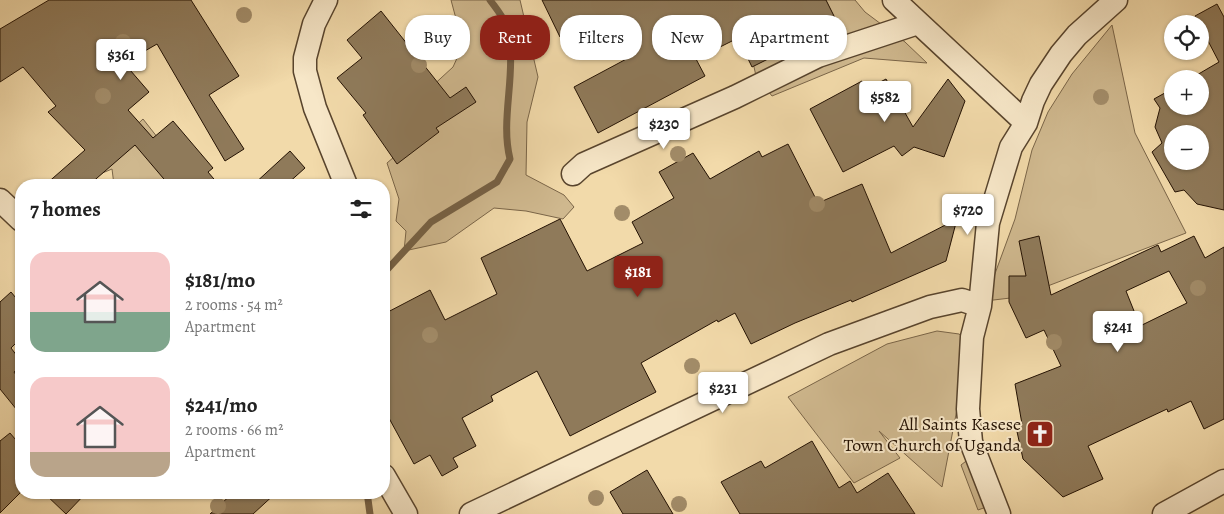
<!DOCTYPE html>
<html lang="en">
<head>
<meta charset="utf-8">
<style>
  body { margin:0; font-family:Alegreya,serif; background:#f6f6f6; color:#222; height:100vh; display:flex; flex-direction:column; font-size:19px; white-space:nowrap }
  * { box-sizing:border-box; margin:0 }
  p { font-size:16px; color:#767676 }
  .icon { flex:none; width:28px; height:28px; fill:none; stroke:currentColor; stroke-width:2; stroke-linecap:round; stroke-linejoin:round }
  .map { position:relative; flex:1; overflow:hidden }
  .details { position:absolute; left:15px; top:179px; width:375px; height:320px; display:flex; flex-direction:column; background:#fff; border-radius:20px; box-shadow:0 1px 4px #0004 }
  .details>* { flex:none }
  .guide { position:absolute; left:405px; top:15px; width:475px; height:45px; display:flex; gap:10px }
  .buttons { position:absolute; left:1164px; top:15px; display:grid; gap:10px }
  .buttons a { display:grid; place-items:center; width:45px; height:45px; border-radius:50%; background:#fff; box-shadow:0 1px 4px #0004; font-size:25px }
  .price { position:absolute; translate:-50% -42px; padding:0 11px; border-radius:5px; background:#fff; color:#222; font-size:16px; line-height:32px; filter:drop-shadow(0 1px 2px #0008) }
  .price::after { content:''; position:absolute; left:50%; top:30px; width:15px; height:11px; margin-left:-8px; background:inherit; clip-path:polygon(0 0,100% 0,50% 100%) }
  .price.current { background:#8f2418; color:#fff }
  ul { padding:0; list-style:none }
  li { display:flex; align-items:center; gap:15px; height:125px; padding:0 15px }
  li span { display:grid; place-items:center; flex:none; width:140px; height:100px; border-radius:15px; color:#555 }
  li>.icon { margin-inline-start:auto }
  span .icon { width:60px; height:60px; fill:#fffc; stroke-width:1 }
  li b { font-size:21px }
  h2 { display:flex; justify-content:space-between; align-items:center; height:60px; padding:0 15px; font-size:21px }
  .pill { padding:0 18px; border-radius:20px; background:#fff; box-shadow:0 1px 4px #0004; font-size:18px; line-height:45px }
  .pill.current { background:#8f2418; color:#fff }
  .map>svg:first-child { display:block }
  .green { fill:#cfb88e; stroke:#7a6548 }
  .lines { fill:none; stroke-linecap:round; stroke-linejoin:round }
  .stream { stroke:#766145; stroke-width:7 }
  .building { fill:#8f7a5a; stroke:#241203; fill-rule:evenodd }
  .street-casing { stroke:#58442d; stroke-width:25 }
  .street { stroke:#f7e7c8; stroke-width:22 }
  .tree { fill:#a28c69 }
  .labels { text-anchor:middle; stroke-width:4; stroke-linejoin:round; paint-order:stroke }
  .poi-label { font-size:18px; fill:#241203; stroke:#f7e7c8; text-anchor:end }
</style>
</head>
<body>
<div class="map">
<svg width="1224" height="514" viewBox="0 0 1224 514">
  <rect width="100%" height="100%" fill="#f2daaa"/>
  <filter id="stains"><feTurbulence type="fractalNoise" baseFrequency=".004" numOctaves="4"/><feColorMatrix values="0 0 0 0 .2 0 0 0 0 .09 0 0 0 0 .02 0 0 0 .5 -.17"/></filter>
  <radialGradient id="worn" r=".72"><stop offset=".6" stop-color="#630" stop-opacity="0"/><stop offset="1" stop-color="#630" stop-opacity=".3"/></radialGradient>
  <!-- green -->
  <path class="green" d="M 451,0 L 520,0 L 538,77 L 527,122 L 526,175 L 564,195 L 574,207 L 563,219 L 526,211 L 494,208 L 446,242 L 404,251 L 406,231 L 396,221 L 399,199 L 387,163 L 430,126 L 416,101 L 453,67 L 463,45 Z
    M 772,0 L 855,0 L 865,12 L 905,42 L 927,63 L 864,58 L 772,96 L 756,76 L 748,40 Z
    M 1112,25 L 1135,133 L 1186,233 L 1019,297 L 985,301 L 1015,219 L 1032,150 L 1048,112 L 1072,74 Z
    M 143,119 L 191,180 L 184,185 L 114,185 L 112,169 L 95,176 L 92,167 Z
    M 937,331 L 959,334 L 970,342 L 942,487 L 879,431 L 900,458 L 854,483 L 788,397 L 887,344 Z
    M 970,458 L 989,506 L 978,510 L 961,465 Z"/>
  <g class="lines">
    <!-- stream -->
    <path class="stream" d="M 384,273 L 431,222 L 497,182 L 510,159 C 499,115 520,67 505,23 C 502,15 495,7 490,0
      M 367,492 L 370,514"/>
  </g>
  <!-- building -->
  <path class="building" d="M 49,0 L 191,0 L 239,76 L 209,95 L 244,149 L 225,161 L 157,44 L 124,63 L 149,92 L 128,110 L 153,138 L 173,121 L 213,168 L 208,172 L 219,185 L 169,185 L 135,145 L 89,185 L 45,185 L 85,150 L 48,112 L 56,106 L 23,67 L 0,82 L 0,29 Z
    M 542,0 L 826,0 L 838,24 L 752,67 L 738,38 L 696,59 L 705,76 L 598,133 L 574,87 L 632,56 L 616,26 L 599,35 L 592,21 L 560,37 Z
    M 1217,4 L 1224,17 L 1224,210 L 1197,204 L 1184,190 L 1175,192 L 1152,152 L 1162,143 L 1155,127 L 1160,108 L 1154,99 L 1172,89 L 1172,106 L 1200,106 L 1200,79 L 1190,79 L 1219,62 L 1195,16 ZM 1172,134 L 1200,134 L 1200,161 L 1172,161 Z
    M 381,11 L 450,98 L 466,87 L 476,102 L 436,128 L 439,132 L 397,164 L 363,115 L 366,113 L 337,78 L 362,58 L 347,40 Z
    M 886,79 L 913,127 L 948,79 L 965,101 L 944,157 L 914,147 L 902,156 L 894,146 L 843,172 L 810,109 L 862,81 L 867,89 Z
    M 788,144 L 818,203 L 862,184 L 891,253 L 957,219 L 946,261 L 852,302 L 851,300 L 795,323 L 751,344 L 735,313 L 718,322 L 717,320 L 641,363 L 656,392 L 570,436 L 537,371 L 491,396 L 493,401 L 462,418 L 476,446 L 453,458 L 458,467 L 442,476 L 430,455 L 414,464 L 384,409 L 384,314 L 430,290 L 445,320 L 497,294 L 481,258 L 560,219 L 587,271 L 643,243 L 632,222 L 674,198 L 659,172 L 693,153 L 710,179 L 759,151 L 762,157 Z
    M 290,151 L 305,168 L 286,185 L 253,185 Z
    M 1039,236 L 1051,295 L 1158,245 L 1161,252 L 1194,236 L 1205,258 L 1224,247 L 1224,419 L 1204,429 L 1191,401 L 1168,412 L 1167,409 L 1088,446 L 1103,479 L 1063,497 L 1023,459 L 1016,427 L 1022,424 L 1015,384 L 1061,366 L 1044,330 L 1026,338 L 1009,302 L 1009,276 L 1026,276 L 1019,241 ZM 1169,271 L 1187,303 L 1140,326 L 1126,291 Z
    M 11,292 L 21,304 L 21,338 L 11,348 L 21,361 L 21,366 L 14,372 L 21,382 L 21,415 L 0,389 L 0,302 Z
    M 10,433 L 21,446 L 21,492 L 0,513 L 0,441 Z
    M 812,441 L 839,488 L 850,481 L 857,493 L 888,473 L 915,514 L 740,514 L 721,482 L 761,461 L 765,468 Z
    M 647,470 L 673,514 L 623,514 L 610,492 Z
    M 43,492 L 87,492 L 66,514 Z
    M 234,492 L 277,492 L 253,514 L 210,514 Z"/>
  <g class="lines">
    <defs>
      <path id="street" d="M 326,0 L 314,24 L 305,58 L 305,71 L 315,108 L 346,185
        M 894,0 L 1026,123
        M 573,174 L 584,164 L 735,97 L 818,56 L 918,23
        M 0,200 L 21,220
        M 384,476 L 406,514
        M 471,514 L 829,344 L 930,307 L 962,300 L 980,306
        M 999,514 L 971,442 L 968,409 L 972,337 L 980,306 L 988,223 L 1011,147 L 1026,123 L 1033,101 L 1041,84 L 1061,54 L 1077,35 L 1116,0
        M 1164,514 L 1224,481"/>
    </defs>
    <!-- street casing -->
    <use href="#street" class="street-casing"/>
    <!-- street -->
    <use href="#street" class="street"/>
  </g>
  <!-- trees -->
  <g class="tree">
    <circle cx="244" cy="15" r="8"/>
    <circle cx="123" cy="42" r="8"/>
    <circle cx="133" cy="59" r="8"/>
    <circle cx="419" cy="65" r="8"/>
    <circle cx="103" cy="96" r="8"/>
    <circle cx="1101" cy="97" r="8"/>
    <circle cx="678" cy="154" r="8"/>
    <circle cx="817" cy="204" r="8"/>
    <circle cx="622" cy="213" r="8"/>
    <circle cx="1198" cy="288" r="8"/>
    <circle cx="430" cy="335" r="8"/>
    <circle cx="1054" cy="342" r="8"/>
    <circle cx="692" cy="366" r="8"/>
    <circle cx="718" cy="381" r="8"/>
    <circle cx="596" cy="498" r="8"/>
    <circle cx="679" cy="504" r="8"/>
    <circle cx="218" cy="506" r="8"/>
  </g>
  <!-- icons -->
  <defs>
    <symbol id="church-square" viewBox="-11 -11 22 22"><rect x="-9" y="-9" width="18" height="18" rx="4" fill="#8f2418" stroke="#f7e7c8"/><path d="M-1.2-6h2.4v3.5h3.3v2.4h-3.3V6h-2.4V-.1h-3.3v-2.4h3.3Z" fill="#fff"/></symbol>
  </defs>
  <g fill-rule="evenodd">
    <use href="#church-square" x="1024" y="418" width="32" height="32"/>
  </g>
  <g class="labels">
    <!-- poi labels -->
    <g class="poi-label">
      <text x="1021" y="430">All Saints Kasese<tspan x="1021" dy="21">Town Church of Uganda</tspan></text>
    </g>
  </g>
  <rect width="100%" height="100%" filter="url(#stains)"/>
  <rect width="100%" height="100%" fill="url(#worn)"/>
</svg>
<div class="buttons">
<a><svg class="icon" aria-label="locate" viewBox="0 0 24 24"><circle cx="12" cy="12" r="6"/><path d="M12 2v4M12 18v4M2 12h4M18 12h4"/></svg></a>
<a>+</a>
<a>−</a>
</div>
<b class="price" style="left:121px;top:81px">$361</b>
<b class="price" style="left:885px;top:123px">$582</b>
<b class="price" style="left:664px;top:150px">$230</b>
<b class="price" style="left:968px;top:236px">$720</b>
<b class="price current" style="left:638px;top:298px">$181</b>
<b class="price" style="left:1118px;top:353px">$241</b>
<b class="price" style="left:723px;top:414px">$231</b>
<div class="guide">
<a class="pill">Buy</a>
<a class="pill current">Rent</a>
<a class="pill">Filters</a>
<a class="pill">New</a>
<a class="pill">Apartment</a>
</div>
<section class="details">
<h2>7 homes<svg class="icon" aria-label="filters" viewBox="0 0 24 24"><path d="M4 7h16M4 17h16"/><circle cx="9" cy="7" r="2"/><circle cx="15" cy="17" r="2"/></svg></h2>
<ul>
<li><span style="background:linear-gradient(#f6c9c9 60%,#7fa58c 0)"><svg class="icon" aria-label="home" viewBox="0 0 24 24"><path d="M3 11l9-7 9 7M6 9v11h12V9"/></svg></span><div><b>$181/mo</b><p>2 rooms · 54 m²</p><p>Apartment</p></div></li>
<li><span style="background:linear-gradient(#f6c9c9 75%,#b9a48a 0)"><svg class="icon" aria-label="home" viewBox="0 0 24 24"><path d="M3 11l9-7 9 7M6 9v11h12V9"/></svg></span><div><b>$241/mo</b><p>2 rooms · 66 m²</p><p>Apartment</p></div></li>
</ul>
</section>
</div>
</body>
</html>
